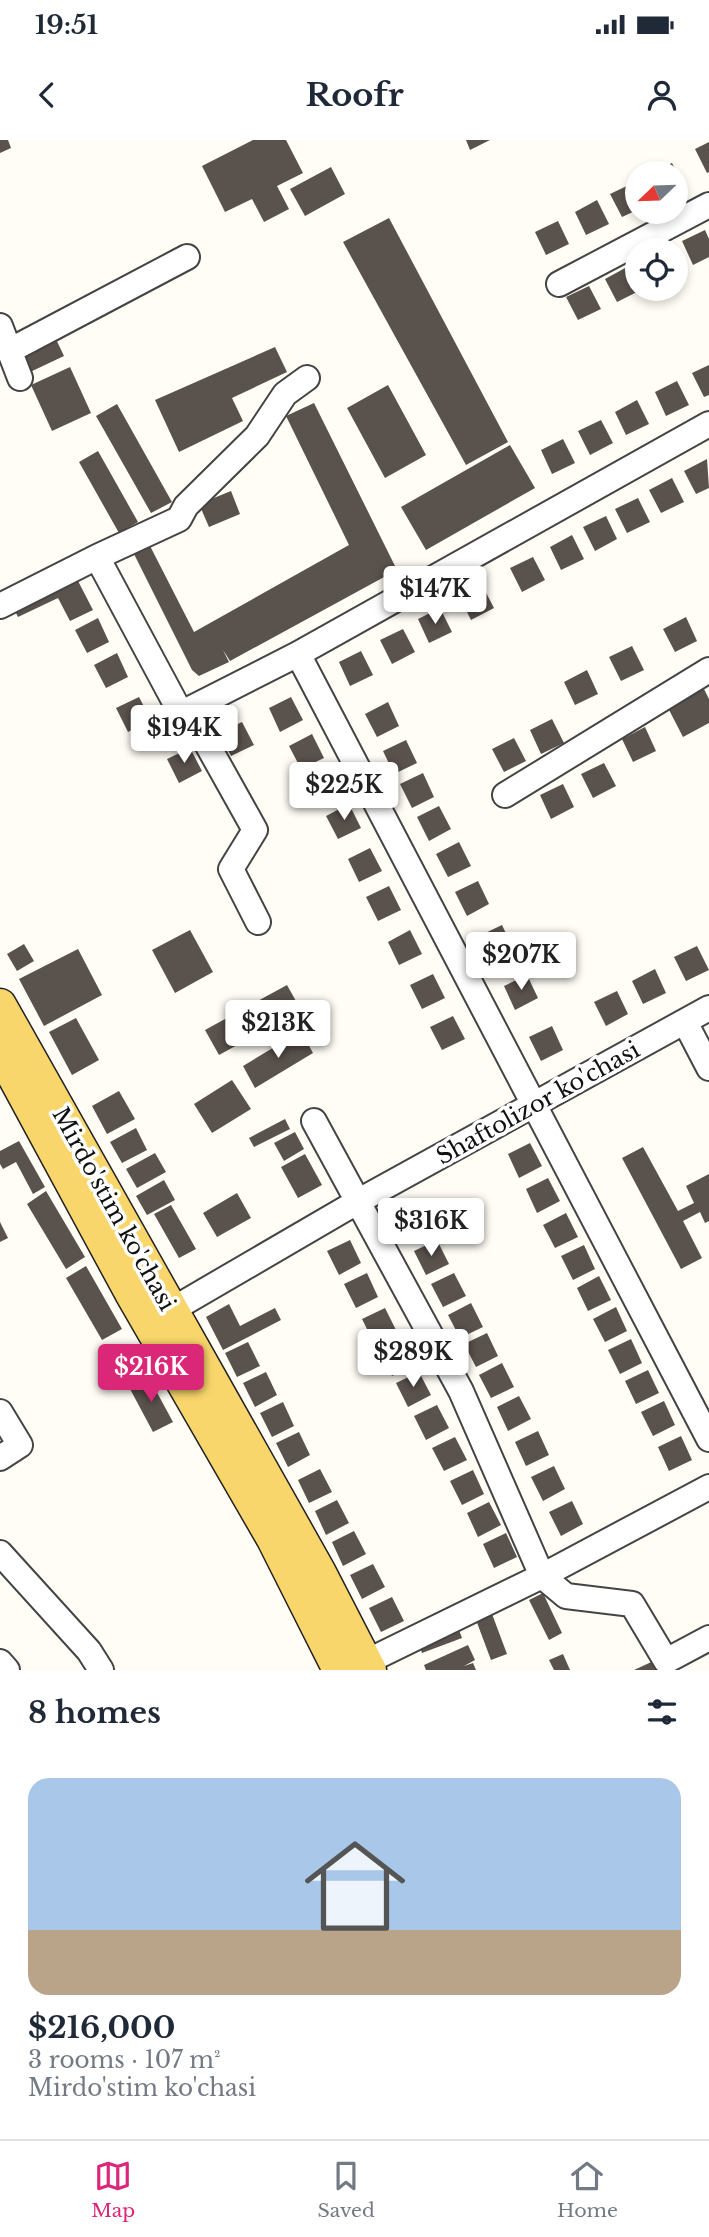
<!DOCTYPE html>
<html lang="en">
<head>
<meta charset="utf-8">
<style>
  body { margin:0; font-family:"Libre Baskerville",serif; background:#f6f6f7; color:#1f2937; height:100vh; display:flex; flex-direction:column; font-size:26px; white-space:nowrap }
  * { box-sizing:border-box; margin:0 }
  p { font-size:23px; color:#747a83 }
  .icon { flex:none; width:38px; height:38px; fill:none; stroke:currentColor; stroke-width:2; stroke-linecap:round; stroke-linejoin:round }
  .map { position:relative; height:1530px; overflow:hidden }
  .drawer { display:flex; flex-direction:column; background:#fff; flex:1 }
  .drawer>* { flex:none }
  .needle { width:46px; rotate:247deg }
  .buttons { position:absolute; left:625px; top:21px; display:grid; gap:14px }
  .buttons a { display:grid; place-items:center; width:63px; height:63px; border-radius:50%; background:#fff; box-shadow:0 4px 10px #0003; font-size:35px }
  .price { position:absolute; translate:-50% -60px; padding:0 16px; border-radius:7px; background:#fff; color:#222; font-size:23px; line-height:46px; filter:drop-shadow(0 2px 4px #0008) }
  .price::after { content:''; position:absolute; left:50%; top:42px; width:21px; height:16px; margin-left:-10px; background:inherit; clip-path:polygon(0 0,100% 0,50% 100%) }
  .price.current { background:#db2777; color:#fff }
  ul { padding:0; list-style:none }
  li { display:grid; align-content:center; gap:14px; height:371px; padding:0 28px }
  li+li { border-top:2px solid #e0e1e3 }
  li span { display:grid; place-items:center; height:217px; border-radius:21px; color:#555 }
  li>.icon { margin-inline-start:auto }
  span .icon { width:126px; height:126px; fill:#fffc; stroke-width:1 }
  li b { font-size:30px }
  h2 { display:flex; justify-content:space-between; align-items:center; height:84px; padding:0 28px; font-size:30px }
  .status { display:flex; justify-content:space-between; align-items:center; height:49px; padding:0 35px; background:#fff; direction:ltr }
  .status svg { height:19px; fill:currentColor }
  header { display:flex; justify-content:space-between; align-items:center; height:91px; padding:0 28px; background:#fff; font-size:32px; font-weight:800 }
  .tabs { display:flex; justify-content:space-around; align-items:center; height:98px; border-top:2px solid #e0e1e3; background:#fff; font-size:19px; color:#747a83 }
  .tabs a { display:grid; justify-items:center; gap:4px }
  .tabs .current { color:#db2777 }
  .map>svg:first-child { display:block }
  .building { fill:#5a524d }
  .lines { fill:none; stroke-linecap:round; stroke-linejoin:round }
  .minor-casing { stroke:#444; stroke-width:28 }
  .major-casing { stroke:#222; stroke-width:35 }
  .minor { stroke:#fff; stroke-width:24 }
  .major { stroke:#f9d66b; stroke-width:32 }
  .labels { text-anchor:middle; stroke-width:7; stroke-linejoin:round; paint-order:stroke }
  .street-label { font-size:23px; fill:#111; stroke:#fff }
</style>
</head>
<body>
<div class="status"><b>19:51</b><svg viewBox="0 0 49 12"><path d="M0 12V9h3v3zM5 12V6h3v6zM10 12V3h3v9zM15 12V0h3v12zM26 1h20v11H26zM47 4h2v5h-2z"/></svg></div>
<header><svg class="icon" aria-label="back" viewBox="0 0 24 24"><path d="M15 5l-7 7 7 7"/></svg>Roofr<svg class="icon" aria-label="person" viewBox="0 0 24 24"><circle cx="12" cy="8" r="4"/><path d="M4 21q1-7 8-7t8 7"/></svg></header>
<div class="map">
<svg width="709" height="1530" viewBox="0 0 709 1530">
  <rect width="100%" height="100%" fill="#fffdf5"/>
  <!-- building -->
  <path class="building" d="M 0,0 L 8,0 L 11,8 L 0,13 Z
    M 253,0 L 286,0 L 303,33 L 277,46 L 289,69 L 264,82 L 252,59 L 225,72 L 202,26 Z
    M 466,0 L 490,0 L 470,10 Z
    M 709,2 L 709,32 L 707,33 L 695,9 Z
    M 672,23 L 684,46 L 676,51 L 676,33 L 651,33 Z
    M 331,27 L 345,54 L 305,76 L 290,49 Z
    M 633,43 L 637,52 L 637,70 L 622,77 L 610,54 Z
    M 597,60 L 609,84 L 586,95 L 575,72 Z
    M 389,78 L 508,302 L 466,325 L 343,102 Z
    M 558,81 L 569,104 L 546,115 L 535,92 Z
    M 705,90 L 709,99 L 709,117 L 693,125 L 682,101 Z
    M 627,127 L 639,151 L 617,162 L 605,139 Z
    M 589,146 L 601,169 L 578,180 L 566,157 Z
    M 54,195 L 64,216 L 28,233 L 18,213 Z
    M 275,207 L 287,232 L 232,258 L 243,281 L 179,312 L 155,260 Z
    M 709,225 L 709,255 L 704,257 L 692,233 Z
    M 70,227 L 91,273 L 52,291 L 31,245 Z
    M 677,241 L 689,265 L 666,276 L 655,252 Z
    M 388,245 L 426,315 L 385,338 L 347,268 Z
    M 637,260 L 649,284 L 626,295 L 615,272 Z
    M 314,263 L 397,430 L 230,521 L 223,510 L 229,522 L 199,536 L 192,530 L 131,408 L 147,400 L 194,492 L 349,405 L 286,276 Z
    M 117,264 L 172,362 L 151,373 L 96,276 Z
    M 601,280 L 613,303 L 590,315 L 578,291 Z
    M 563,299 L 575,323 L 552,334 L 541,310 Z
    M 510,305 L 535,348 L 426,410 L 401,367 Z
    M 98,311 L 138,382 L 119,393 L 79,322 Z
    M 707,319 L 709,348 L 696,354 L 684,331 Z
    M 672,338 L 684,362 L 661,373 L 649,350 Z
    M 231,351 L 240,374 L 209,387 L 199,364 Z
    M 638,358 L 650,382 L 627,393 L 615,369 Z
    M 606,376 L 617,399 L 595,411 L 583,387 Z
    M 572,395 L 584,419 L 561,430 L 550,407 Z
    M 533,417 L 545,440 L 522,452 L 510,428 Z
    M 77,439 L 93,470 L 70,481 L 58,458 L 18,477 L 14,469 Z
    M 482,445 L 494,468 L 471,480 L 459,456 Z
    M 440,468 L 452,492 L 429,503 L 418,479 Z
    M 686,477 L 697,501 L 675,512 L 663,489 Z
    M 98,478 L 109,502 L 87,513 L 75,490 Z
    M 403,489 L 415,512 L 392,524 L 380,500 Z
    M 632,506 L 644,530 L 621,541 L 609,517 Z
    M 361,511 L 373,535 L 350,546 L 339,522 Z
    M 117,513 L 128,537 L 106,548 L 94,525 Z
    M 587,530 L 598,554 L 575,565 L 564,542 Z
    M 703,547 L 709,559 L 709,583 L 683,597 L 667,566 Z
    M 139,557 L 151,580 L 128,592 L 116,568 Z
    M 291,557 L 303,580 L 280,592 L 269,568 Z
    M 388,562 L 399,586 L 377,597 L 365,574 Z
    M 552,579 L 564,603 L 541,614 L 530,590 Z
    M 242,582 L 254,605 L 231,616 L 219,593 Z
    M 645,587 L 656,611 L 633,622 L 622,599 Z
    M 312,594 L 324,618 L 301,629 L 289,606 Z
    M 514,598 L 526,621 L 504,632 L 492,609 Z
    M 406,600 L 417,623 L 394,634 L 383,611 Z
    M 190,608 L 202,631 L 179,643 L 167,619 Z
    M 604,623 L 616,646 L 593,658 L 581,634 Z
    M 330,629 L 341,653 L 319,664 L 307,640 Z
    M 423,633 L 434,657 L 412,668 L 400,644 Z
    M 563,644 L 574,667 L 551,679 L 540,655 Z
    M 349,664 L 361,688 L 338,699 L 326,676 Z
    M 439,666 L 451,689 L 429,701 L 417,677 Z
    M 459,702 L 471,726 L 448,737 L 436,714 Z
    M 370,708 L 382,731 L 359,742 L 348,719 Z
    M 478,741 L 489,764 L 467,776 L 455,752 Z
    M 389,746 L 401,770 L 378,781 L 366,757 Z
    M 502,785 L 513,808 L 490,820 L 479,796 Z
    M 190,790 L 213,832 L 175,853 L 152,810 Z
    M 410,790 L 422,814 L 399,825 L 388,802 Z
    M 24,804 L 34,821 L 17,831 L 7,814 Z
    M 697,806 L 709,830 L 686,841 L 674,817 Z
    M 78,809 L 102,855 L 44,886 L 19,839 Z
    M 655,829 L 666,853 L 643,864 L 632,841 Z
    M 433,834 L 445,858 L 422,869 L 410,845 Z
    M 527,835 L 538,858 L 515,870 L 504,846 Z
    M 287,845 L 301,870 L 219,915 L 205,890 Z
    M 617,851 L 628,874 L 606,886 L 594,862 Z
    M 453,876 L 465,899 L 442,910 L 430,887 Z
    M 76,878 L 99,920 L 72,935 L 49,892 Z
    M 552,886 L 563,910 L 541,921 L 529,897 Z
    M 301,891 L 313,913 L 255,948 L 243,926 Z
    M 232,940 L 251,969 L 212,993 L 194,964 Z
    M 119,951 L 135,979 L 107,994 L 92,966 Z
    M 285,979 L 290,989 L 254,1007 L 249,998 Z
    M 136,988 L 147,1010 L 122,1023 L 110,1002 Z
    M 295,992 L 304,1009 L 284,1021 L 274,1003 Z
    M 19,1001 L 45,1047 L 33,1054 L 16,1022 L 3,1029 L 0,1024 L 0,1011 Z
    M 530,1003 L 542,1026 L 519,1038 L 508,1014 Z
    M 643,1007 L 678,1071 L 694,1063 L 686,1046 L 709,1034 L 709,1081 L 705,1083 L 700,1072 L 683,1081 L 702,1118 L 681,1129 L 622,1018 Z
    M 155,1013 L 166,1032 L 137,1048 L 126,1029 Z
    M 305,1014 L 322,1045 L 298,1058 L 281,1027 Z
    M 548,1038 L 560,1061 L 537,1073 L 526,1049 Z
    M 164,1040 L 175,1060 L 147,1075 L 136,1056 Z
    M 46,1051 L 85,1117 L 66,1129 L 27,1064 Z
    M 237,1053 L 251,1078 L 217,1097 L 203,1073 Z
    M 171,1065 L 196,1109 L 179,1118 L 154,1074 Z
    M 421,1069 L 432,1092 L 410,1103 L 398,1080 Z
    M 566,1073 L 578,1097 L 555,1108 L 543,1085 Z
    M 0,1082 L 8,1098 L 0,1102 Z
    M 350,1100 L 361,1123 L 339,1135 L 327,1111 Z
    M 437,1100 L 449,1124 L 426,1135 L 414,1111 Z
    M 584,1105 L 595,1129 L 573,1140 L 561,1116 Z
    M 86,1126 L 122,1189 L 102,1200 L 66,1138 Z
    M 367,1133 L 378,1157 L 356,1168 L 344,1144 Z
    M 454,1133 L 466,1156 L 443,1167 L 431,1144 Z
    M 599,1136 L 611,1160 L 588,1171 L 577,1148 Z
    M 471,1163 L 483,1187 L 460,1198 L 448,1175 Z
    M 229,1164 L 240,1186 L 275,1168 L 281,1180 L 223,1210 L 206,1177 Z
    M 616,1167 L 627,1191 L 605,1202 L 593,1179 Z
    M 385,1168 L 397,1192 L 374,1203 L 362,1179 Z
    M 487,1193 L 498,1216 L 476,1227 L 464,1204 Z
    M 631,1199 L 642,1223 L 620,1234 L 608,1210 Z
    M 403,1201 L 415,1224 L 392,1236 L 380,1212 Z
    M 248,1202 L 260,1226 L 237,1237 L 225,1213 Z
    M 502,1223 L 514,1247 L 491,1258 L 479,1235 Z
    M 648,1230 L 659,1253 L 636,1264 L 625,1241 Z
    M 266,1232 L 277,1255 L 255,1267 L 243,1243 Z
    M 419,1232 L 431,1255 L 408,1267 L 396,1243 Z
    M 148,1236 L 173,1282 L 153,1292 L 129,1247 Z
    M 519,1256 L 531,1279 L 508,1291 L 497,1267 Z
    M 664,1261 L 675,1285 L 653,1296 L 641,1272 Z
    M 283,1262 L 294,1286 L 272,1297 L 260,1273 Z
    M 437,1265 L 449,1288 L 426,1300 L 414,1276 Z
    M 538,1291 L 549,1315 L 526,1326 L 515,1302 Z
    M 299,1292 L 310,1315 L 288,1327 L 276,1303 Z
    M 681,1296 L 692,1320 L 669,1331 L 658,1307 Z
    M 455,1297 L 467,1320 L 444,1331 L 432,1308 Z
    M 554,1326 L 565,1349 L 543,1361 L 531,1337 Z
    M 320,1329 L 332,1352 L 309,1363 L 298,1340 Z
    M 473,1330 L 484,1354 L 462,1365 L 450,1341 Z
    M 337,1360 L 349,1383 L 326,1395 L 315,1371 Z
    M 572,1361 L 583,1384 L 561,1396 L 549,1372 Z
    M 489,1362 L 501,1385 L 478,1397 L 467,1373 Z
    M 354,1391 L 366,1414 L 343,1426 L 332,1402 Z
    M 506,1393 L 517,1417 L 494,1428 L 483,1404 Z
    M 373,1424 L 385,1447 L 362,1459 L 350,1435 Z
    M 543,1453 L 562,1493 L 549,1500 L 529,1460 Z
    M 392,1457 L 404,1481 L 381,1492 L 369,1468 Z
    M 492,1474 L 507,1514 L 491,1520 L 476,1480 Z
    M 459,1490 L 462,1498 L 422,1513 L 419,1505 Z
    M 468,1505 L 475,1520 L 464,1526 L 473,1523 L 476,1530 L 426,1530 L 424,1525 Z
    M 563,1514 L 570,1530 L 554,1530 L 549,1520 Z
    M 660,1518 L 666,1530 L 634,1530 Z"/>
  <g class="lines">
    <defs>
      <path id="minor" d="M 559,144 L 709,65
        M 0,186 L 20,238
        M 9,211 L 187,117
        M 97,417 L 179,379 L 186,366 L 257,296 L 285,254 L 307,238
        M 0,466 L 97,417 L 178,568 L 188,570 L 298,514 L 709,284
        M 298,514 L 709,1299
        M 188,570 L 255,690 L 231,729 L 258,782
        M 505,655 L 709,530
        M 685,882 L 709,928
        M 314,981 L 461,1251 L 542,1436 L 566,1456 L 632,1464 L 666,1521 L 709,1498
        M 158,1178 L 357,1062 L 709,868
        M 0,1272 L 20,1305 L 0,1318
        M 0,1413 L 89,1511 L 101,1530
        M 0,1522 L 7,1530
        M 366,1522 L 542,1436 L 709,1347"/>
      <path id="major" d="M 0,865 L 319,1431 L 370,1530
        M 0,911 L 131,1153 L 273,1399 L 339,1530"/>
    </defs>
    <!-- minor casing -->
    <use href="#minor" class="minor-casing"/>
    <!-- major casing -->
    <use href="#major" class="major-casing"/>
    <!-- minor -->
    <use href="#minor" class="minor"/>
    <!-- major -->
    <use href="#major" class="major"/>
  </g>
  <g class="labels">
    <!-- street labels -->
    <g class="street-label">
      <text transform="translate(538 963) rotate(-29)" y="8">Shaftolizor ko'chasi</text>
      <text transform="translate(114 1069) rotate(61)" y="8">Mirdo'stim ko'chasi</text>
    </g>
  </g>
</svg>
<div class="buttons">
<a><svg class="needle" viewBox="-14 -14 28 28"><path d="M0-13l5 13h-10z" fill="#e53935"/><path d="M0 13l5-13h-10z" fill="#747a83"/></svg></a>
<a><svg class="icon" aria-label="locate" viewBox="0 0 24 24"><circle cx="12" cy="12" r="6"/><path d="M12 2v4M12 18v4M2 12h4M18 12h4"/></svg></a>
</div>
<b class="price" style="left:435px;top:486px">$147K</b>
<b class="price" style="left:184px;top:625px">$194K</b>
<b class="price" style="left:344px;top:682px">$225K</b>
<b class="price" style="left:521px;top:852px">$207K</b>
<b class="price" style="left:278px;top:920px">$213K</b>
<b class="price" style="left:431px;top:1118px">$316K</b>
<b class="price" style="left:413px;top:1249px">$289K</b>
<b class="price current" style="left:151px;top:1264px">$216K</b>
</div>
<section class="drawer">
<h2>8 homes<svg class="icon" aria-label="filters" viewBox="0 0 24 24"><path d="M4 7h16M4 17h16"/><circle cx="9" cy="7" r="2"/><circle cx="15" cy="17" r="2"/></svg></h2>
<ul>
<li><span style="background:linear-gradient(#a9c7e8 70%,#b9a48a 0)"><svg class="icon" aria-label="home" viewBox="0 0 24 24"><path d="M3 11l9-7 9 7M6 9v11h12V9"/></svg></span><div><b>$216,000</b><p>3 rooms · 107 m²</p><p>Mirdo'stim ko'chasi</p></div></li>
</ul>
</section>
<nav class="tabs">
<a class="current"><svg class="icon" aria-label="map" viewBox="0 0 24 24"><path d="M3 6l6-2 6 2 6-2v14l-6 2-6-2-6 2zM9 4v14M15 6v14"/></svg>Map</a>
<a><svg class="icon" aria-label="saved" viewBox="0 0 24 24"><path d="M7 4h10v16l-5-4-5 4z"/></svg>Saved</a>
<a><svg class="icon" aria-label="home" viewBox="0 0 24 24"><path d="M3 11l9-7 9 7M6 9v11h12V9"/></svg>Home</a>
</nav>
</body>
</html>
